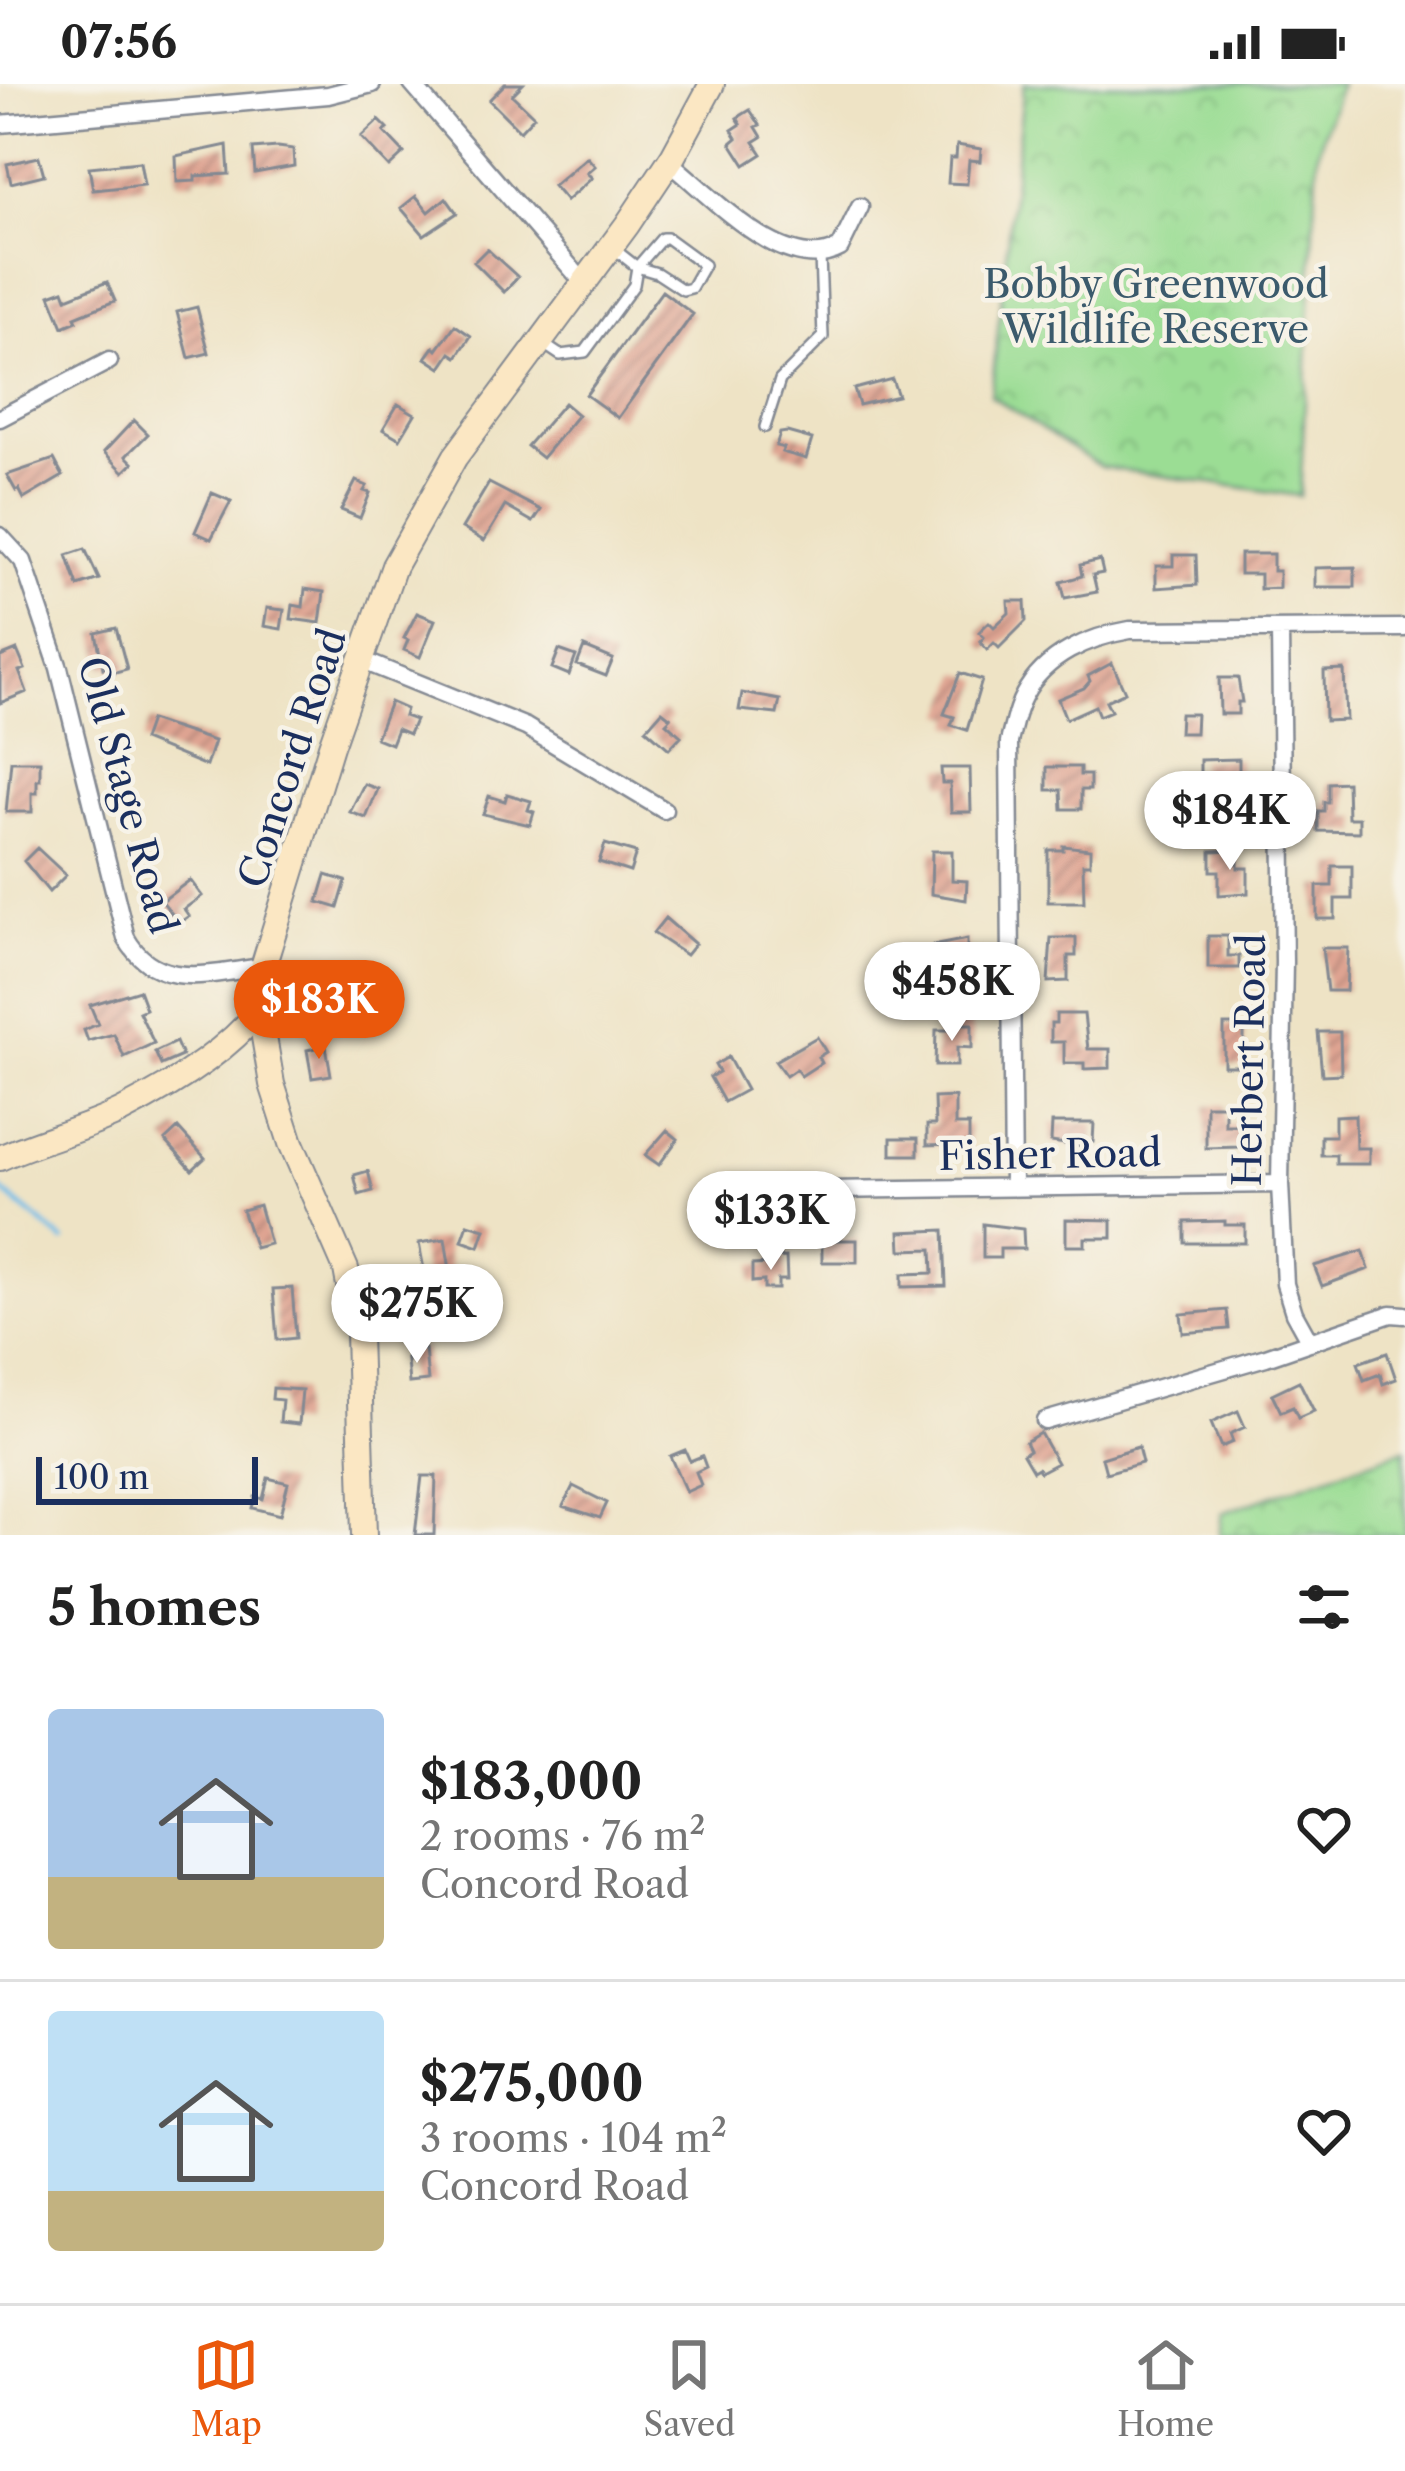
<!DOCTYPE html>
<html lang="en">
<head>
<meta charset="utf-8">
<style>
  body { margin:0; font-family:"Libre Caslon Text",serif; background:#f6f6f6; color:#222; height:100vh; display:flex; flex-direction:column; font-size:45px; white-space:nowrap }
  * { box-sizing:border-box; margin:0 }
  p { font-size:39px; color:#767676 }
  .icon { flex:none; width:66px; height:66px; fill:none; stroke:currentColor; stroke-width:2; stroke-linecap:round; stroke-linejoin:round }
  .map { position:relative; height:1451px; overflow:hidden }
  .side { display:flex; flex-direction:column; background:#fff; flex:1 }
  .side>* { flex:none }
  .scale { position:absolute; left:36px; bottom:30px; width:222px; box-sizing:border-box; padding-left:12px; border:6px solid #1b2f5e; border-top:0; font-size:33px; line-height:42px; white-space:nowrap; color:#1b2f5e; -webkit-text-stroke:9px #f7f3e8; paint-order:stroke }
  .price { position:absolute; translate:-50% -102px; padding:0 27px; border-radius:42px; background:#fff; color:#222; font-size:39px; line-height:78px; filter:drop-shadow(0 3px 6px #0008) }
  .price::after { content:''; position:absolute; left:50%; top:72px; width:36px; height:27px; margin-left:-18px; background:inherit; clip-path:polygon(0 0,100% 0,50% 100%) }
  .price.on { background:#ea580c; color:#fff }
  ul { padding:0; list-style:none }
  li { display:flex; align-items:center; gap:36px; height:300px; padding:0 48px }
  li+li { border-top:3px solid #e0e0e0 }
  li span { display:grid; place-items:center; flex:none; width:336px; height:240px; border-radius:12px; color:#555 }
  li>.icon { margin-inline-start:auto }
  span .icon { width:144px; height:144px; fill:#fffc; stroke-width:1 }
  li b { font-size:51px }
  h2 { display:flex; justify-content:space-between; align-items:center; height:144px; padding:0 48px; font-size:51px }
  .status { display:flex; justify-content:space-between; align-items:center; height:84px; padding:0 60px; background:#fff; direction:ltr }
  .status svg { height:33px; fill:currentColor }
  .tab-bar { display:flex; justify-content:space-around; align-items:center; height:168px; border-top:3px solid #e0e0e0; background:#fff; font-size:33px; color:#767676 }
  .tab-bar a { display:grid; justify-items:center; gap:6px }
  .tab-bar .on { color:#ea580c }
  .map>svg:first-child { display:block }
  .park { fill:url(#park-crowns); stroke:#5b8679; stroke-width:3 }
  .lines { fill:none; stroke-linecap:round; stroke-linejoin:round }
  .stream { stroke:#6ebde9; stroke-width:4.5 }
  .building { fill:url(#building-hatch) }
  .service-casing { stroke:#848992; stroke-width:14 }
  .minor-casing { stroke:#848992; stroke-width:21 }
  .secondary-casing { stroke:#848992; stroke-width:28 }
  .service { stroke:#fff; stroke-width:9 }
  .minor { stroke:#fff; stroke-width:16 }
  .secondary { stroke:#fbe7c3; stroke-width:24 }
  .labels { text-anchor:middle; stroke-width:9; stroke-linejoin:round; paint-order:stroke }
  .park-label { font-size:39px; fill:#3b5a6c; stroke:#f7f3e8 }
  .street-label { font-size:39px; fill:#1b2f5e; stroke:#f7f3e8 }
</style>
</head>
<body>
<div class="status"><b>07:56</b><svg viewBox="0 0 49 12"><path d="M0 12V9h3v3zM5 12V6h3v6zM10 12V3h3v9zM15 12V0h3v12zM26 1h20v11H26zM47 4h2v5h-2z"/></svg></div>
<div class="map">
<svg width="1405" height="1451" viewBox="0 0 1405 1451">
  <defs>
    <pattern id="park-crowns" width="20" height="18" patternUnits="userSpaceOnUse" patternTransform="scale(3)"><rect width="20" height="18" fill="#9bdd94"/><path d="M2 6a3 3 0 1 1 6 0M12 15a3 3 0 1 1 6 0" fill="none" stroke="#85be82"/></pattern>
    <pattern id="building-hatch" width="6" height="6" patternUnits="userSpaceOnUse" patternTransform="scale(3)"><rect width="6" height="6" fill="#dfa492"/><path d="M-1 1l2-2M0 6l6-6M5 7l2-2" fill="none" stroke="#b4867a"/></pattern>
  </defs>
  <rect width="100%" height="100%" fill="#f7f3e8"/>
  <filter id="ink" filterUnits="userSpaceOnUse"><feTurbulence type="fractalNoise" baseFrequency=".00833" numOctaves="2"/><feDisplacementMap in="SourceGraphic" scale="24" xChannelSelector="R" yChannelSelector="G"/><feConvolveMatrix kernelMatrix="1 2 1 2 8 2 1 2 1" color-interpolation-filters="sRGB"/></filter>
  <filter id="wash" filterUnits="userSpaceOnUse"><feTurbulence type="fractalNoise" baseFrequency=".004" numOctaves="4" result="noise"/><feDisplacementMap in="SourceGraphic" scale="48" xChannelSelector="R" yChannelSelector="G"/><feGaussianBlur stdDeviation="2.7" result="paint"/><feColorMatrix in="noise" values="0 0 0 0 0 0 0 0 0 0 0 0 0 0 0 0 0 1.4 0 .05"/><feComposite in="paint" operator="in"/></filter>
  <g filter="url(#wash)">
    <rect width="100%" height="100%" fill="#eee3c5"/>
    <!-- park -->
    <path class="park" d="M 1024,0 L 1340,0 L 1318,67 L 1300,412 L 1101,383 L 991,312 Z
      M 1405,1365 L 1405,1451 L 1219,1451 L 1222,1429 Z"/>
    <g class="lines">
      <!-- stream -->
      <path class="stream" d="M 0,1105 L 64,1157"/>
    </g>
    <g id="blocks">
      <!-- building -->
      <path class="building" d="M 505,0 L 523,0 L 512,11 L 534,32 L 520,47 L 489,16 Z
        M 750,26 L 760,41 L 756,43 L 762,53 L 754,58 L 762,70 L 745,81 L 731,59 L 737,54 L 732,46 L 741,40 L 737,34 Z
        M 379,36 L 388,45 L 384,48 L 404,69 L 389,83 L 361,53 Z
        M 227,61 L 229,90 L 195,92 L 195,97 L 177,98 L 176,72 Z
        M 957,61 L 981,65 L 980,77 L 969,76 L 967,100 L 948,99 L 950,74 L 956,74 Z
        M 278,63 L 293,65 L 294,82 L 255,89 L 253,65 Z
        M 39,73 L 44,91 L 11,99 L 7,80 Z
        M 587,73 L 595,82 L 587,89 L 592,94 L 566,117 L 553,102 Z
        M 140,78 L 144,101 L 93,106 L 89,83 Z
        M 416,112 L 429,128 L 446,114 L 457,129 L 424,151 L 401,124 Z
        M 487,165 L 518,193 L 504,208 L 474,178 Z
        M 107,198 L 115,217 L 75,233 L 77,237 L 63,243 L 50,211 L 64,206 L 67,214 Z
        M 662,207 L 693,230 L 618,334 L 586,311 Z
        M 197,223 L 209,269 L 189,274 L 177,228 Z
        M 455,241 L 471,252 L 457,273 L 451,269 L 441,284 L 426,274 L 434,263 L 437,266 Z
        M 892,295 L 898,312 L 859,321 L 854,305 Z
        M 564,319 L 578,331 L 542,374 L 527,362 Z
        M 398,320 L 415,330 L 400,355 L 383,345 Z
        M 134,336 L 148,350 L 126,372 L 133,379 L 124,388 L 104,368 Z
        M 787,348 L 812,355 L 806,375 L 782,368 L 784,364 L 776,362 L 780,349 Z
        M 54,375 L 63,392 L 24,415 L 19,405 L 16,407 L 7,391 Z
        M 356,397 L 367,402 L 364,407 L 370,409 L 360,434 L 341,426 Z
        M 489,399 L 541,426 L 533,438 L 505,422 L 484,457 L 462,444 Z
        M 212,409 L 231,417 L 211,455 L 195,448 Z
        M 85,465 L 99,495 L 78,502 L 67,471 Z
        M 1240,470 L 1273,470 L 1273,487 L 1279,487 L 1279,504 L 1260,505 L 1260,490 L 1240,490 Z
        M 1173,471 L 1196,471 L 1197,501 L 1156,504 L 1156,482 L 1173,482 Z
        M 1100,476 L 1103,489 L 1093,491 L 1097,508 L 1065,514 L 1061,498 L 1082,492 L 1080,481 Z
        M 1355,483 L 1355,503 L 1315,503 L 1315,484 Z
        M 305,505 L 324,508 L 320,539 L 291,535 L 293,521 L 303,523 Z
        M 1008,517 L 1025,517 L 1026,537 L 999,564 L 994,559 L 987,566 L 980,558 L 984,553 L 979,548 L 989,538 L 994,543 L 1009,529 Z
        M 267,524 L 284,526 L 281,545 L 264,542 Z
        M 417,529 L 435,536 L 420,573 L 404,566 L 408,556 L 404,554 Z
        M 116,544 L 127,585 L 112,589 L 110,582 L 103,584 L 96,549 Z
        M 584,563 L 613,575 L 606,592 L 577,581 Z
        M 17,566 L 25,585 L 19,587 L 27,608 L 0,619 L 0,573 Z
        M 559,566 L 576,572 L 569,591 L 552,584 Z
        M 1112,579 L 1125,608 L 1106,617 L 1111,627 L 1099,632 L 1095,622 L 1066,635 L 1058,615 L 1084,604 L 1090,597 L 1088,592 Z
        M 1344,586 L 1346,636 L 1325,637 L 1324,587 Z
        M 960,589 L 982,596 L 967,646 L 951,641 L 954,633 L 944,630 Z
        M 1219,594 L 1238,594 L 1242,618 L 1238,618 L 1238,630 L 1220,630 Z
        M 742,609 L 780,616 L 777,630 L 739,626 Z
        M 390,618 L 406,625 L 404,632 L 415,636 L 409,650 L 397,645 L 391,660 L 376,654 Z
        M 662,627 L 671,634 L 666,639 L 681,652 L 669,665 L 646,645 Z
        M 1180,630 L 1196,630 L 1195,649 L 1179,649 Z
        M 150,636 L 214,657 L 206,682 L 143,656 Z
        M 1239,675 L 1239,707 L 1225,707 L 1226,733 L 1208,733 L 1207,694 L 1200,694 L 1200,676 Z
        M 11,677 L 40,677 L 40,696 L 37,696 L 37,709 L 32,709 L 32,728 L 6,728 Z
        M 1047,683 L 1080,683 L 1080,691 L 1090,691 L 1090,706 L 1081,706 L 1081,725 L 1062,725 L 1061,706 L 1047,706 Z
        M 941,684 L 970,684 L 971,728 L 951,728 L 950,699 L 942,699 Z
        M 1347,698 L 1348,734 L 1359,734 L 1359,748 L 1318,747 L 1318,727 L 1324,727 L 1324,718 L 1328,718 L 1328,699 Z
        M 364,700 L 378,705 L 366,734 L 350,728 Z
        M 507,710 L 531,717 L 528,726 L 534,728 L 530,741 L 483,730 L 489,712 L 505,717 Z
        M 605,760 L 636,769 L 630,788 L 599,778 Z
        M 1063,762 L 1090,765 L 1090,780 L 1083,780 L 1084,818 L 1048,818 L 1048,766 L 1063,766 Z
        M 37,764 L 66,791 L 49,808 L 24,777 Z
        M 1238,766 L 1238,784 L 1248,784 L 1248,809 L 1219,811 L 1219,787 L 1211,787 L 1211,767 Z
        M 932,767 L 952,767 L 952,796 L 967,797 L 966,816 L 931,810 Z
        M 1332,782 L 1352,782 L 1352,815 L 1335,815 L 1335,835 L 1317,835 L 1317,802 L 1332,802 Z
        M 326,791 L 346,797 L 338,824 L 318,818 Z
        M 190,796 L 202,812 L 184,825 L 189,832 L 179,839 L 162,817 Z
        M 665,834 L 695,860 L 686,871 L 653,849 Z
        M 1208,852 L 1228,852 L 1228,872 L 1239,872 L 1239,884 L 1208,884 Z
        M 1051,854 L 1076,854 L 1076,872 L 1068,872 L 1068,897 L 1048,898 Z
        M 967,855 L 967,875 L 951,875 L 952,904 L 933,904 L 932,862 Z
        M 1322,864 L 1348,864 L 1346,907 L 1327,907 Z
        M 305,888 L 323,889 L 322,903 L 336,904 L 335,919 L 303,917 Z
        M 139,906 L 146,925 L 139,928 L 154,959 L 124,973 L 114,950 L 88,957 L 84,946 L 98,940 L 90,921 Z
        M 1056,930 L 1084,930 L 1088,965 L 1110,965 L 1110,984 L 1084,985 L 1084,979 L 1064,979 L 1064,958 L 1051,958 L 1051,939 L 1056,939 Z
        M 954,940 L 972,940 L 972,964 L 957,963 L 957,982 L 935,982 L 936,946 L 953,946 Z
        M 1224,941 L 1244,941 L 1244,982 L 1224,982 Z
        M 1318,948 L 1340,948 L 1341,990 L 1322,991 Z
        M 817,953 L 826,968 L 818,973 L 821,979 L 801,992 L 796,985 L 786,992 L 775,977 Z
        M 176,958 L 182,972 L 161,981 L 155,968 Z
        M 326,962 L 331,991 L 312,994 L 307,966 Z
        M 728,973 L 746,1006 L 724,1018 L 710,993 L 719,988 L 715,981 Z
        M 955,1013 L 955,1041 L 969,1041 L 969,1065 L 952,1066 L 952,1060 L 927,1061 L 927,1041 L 935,1041 L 934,1014 Z
        M 1206,1021 L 1225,1021 L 1225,1041 L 1240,1041 L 1240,1063 L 1206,1064 Z
        M 1355,1031 L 1356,1064 L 1369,1064 L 1369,1080 L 1336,1080 L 1336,1071 L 1321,1071 L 1321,1052 L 1335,1052 L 1335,1032 Z
        M 1052,1039 L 1094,1039 L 1093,1058 L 1080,1058 L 1080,1062 L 1051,1058 Z
        M 178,1044 L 205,1074 L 192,1086 L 165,1056 Z
        M 667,1046 L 678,1055 L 659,1081 L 645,1071 Z
        M 891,1054 L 918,1054 L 918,1071 L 891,1071 Z
        M 368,1087 L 373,1107 L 359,1111 L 354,1091 Z
        M 259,1121 L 270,1160 L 255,1164 L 242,1126 Z
        M 1066,1135 L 1112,1136 L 1112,1154 L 1085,1154 L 1085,1162 L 1066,1162 Z
        M 1225,1137 L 1225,1141 L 1245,1141 L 1245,1159 L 1185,1159 L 1185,1138 Z
        M 468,1140 L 485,1145 L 479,1163 L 462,1157 Z
        M 983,1140 L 1023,1145 L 1024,1165 L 1000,1165 L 1000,1174 L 983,1174 Z
        M 944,1146 L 946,1202 L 902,1203 L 902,1190 L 933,1189 L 932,1165 L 901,1166 L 900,1148 Z
        M 445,1155 L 451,1192 L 426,1196 L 419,1159 Z
        M 822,1156 L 857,1156 L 857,1178 L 822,1178 Z
        M 1363,1167 L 1369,1185 L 1322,1202 L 1314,1182 Z
        M 786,1173 L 787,1196 L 778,1196 L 778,1205 L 764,1205 L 764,1197 L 752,1198 L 752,1181 L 771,1180 L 770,1174 Z
        M 292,1204 L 296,1254 L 277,1256 L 273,1205 Z
        M 1227,1226 L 1229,1245 L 1183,1249 L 1181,1230 Z
        M 425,1265 L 428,1297 L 409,1299 L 406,1267 Z
        M 1387,1269 L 1396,1295 L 1383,1300 L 1380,1290 L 1364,1296 L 1358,1279 Z
        M 1299,1297 L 1314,1327 L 1298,1334 L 1293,1323 L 1281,1328 L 1272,1310 Z
        M 273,1304 L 302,1306 L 299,1340 L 280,1338 L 282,1316 L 272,1315 Z
        M 1238,1327 L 1245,1343 L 1230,1350 L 1233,1358 L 1221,1363 L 1211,1339 Z
        M 1040,1349 L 1057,1379 L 1040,1388 L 1038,1384 L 1033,1387 L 1023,1370 L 1029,1366 L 1025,1358 Z
        M 1138,1363 L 1142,1379 L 1106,1389 L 1102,1374 Z
        M 685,1366 L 690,1377 L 702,1372 L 706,1383 L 696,1388 L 701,1401 L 686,1408 L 670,1372 Z
        M 422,1392 L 436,1392 L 434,1451 L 415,1451 Z
        M 268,1394 L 288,1399 L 280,1431 L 252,1424 L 255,1413 L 263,1415 Z
        M 573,1402 L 607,1419 L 600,1434 L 563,1422 Z"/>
    </g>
  </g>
  <g filter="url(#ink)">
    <use href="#blocks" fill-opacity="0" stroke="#848992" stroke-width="3"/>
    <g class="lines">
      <defs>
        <path id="service" d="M 662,154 L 667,154 L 704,181 L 691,204 L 683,206 L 657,189 L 637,183 Z
          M 545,261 L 560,271 L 585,268 L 634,201 L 637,183 L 614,165
          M 765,343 L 780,296 L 823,253 L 820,172"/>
        <path id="minor" d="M 412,0 L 584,199
          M 0,40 L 328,11 L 372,0
          M 669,78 C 711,111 784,194 840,164 L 860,123
          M 0,334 L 109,277
          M 0,452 L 23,477 L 59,584 L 126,854 C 156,908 211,889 263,883
          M 1280,546 L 1284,878 L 1280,1100 L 1285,1200 L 1294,1229 L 1310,1258
          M 361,576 L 526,643 L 664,726
          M 1013,1103 L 1009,658 C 1013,643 1016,625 1024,611 C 1045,571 1089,553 1130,546 L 1405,544
          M 749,1107 L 1280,1100
          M 1045,1337 L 1266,1273 L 1391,1230 L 1405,1231"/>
        <path id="secondary" d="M 0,1074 C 40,1056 83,1046 122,1027 C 171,1002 230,966 263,922
          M 364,1451 L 358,1250 L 346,1185 L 291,1059 L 272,1000 L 264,953 L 263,883 L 331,662 L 394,482 L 455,373 L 627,141 L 673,72 L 712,0"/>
      </defs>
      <!-- service casing -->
      <use href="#service" class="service-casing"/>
      <!-- minor casing -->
      <use href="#minor" class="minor-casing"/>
      <!-- secondary casing -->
      <use href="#secondary" class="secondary-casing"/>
      <!-- service -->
      <use href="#service" class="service"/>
      <!-- minor -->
      <use href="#minor" class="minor"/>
      <!-- secondary -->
      <use href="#secondary" class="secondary"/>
    </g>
  </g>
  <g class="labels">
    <!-- park labels -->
    <g class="park-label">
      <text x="1156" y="214">Bobby Greenwood<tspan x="1156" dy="45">Wildlife Reserve</tspan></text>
    </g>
    <!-- street labels -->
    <g class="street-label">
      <text transform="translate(292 674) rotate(-72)" y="14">Concord Road</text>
      <text transform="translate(128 711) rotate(75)" y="14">Old Stage Road</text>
      <text transform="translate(1249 976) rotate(-89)" y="14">Herbert Road</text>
      <text transform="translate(1050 1070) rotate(-1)" y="14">Fisher Road</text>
    </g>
  </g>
</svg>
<div class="scale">100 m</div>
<b class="price" style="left:1230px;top:789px">$184K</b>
<b class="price" style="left:952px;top:960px">$458K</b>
<b class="price on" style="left:319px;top:978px">$183K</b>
<b class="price" style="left:771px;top:1189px">$133K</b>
<b class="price" style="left:417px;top:1282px">$275K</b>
</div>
<section class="side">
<h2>5 homes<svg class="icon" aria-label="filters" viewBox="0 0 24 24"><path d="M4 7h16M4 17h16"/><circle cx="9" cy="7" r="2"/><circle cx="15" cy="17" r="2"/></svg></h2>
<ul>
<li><span style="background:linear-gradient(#a9c7e8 70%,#c2b280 0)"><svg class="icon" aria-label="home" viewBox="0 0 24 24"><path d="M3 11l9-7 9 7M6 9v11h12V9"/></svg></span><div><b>$183,000</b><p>2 rooms · 76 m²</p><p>Concord Road</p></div><svg class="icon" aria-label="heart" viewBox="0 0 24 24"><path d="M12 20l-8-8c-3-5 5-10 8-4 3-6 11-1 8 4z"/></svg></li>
<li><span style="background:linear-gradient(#bfe0f5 75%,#c2b280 0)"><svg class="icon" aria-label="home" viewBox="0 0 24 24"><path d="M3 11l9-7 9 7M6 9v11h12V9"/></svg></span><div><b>$275,000</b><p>3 rooms · 104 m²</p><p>Concord Road</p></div><svg class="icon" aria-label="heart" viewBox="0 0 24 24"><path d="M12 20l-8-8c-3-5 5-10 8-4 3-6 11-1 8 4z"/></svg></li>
</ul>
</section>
<nav class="tab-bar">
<a class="on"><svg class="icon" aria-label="map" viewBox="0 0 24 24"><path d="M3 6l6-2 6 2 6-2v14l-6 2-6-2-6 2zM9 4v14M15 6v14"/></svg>Map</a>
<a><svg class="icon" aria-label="saved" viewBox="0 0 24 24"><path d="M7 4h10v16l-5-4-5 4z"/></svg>Saved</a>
<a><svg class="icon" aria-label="home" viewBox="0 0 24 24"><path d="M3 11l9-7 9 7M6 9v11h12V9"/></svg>Home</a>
</nav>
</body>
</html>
